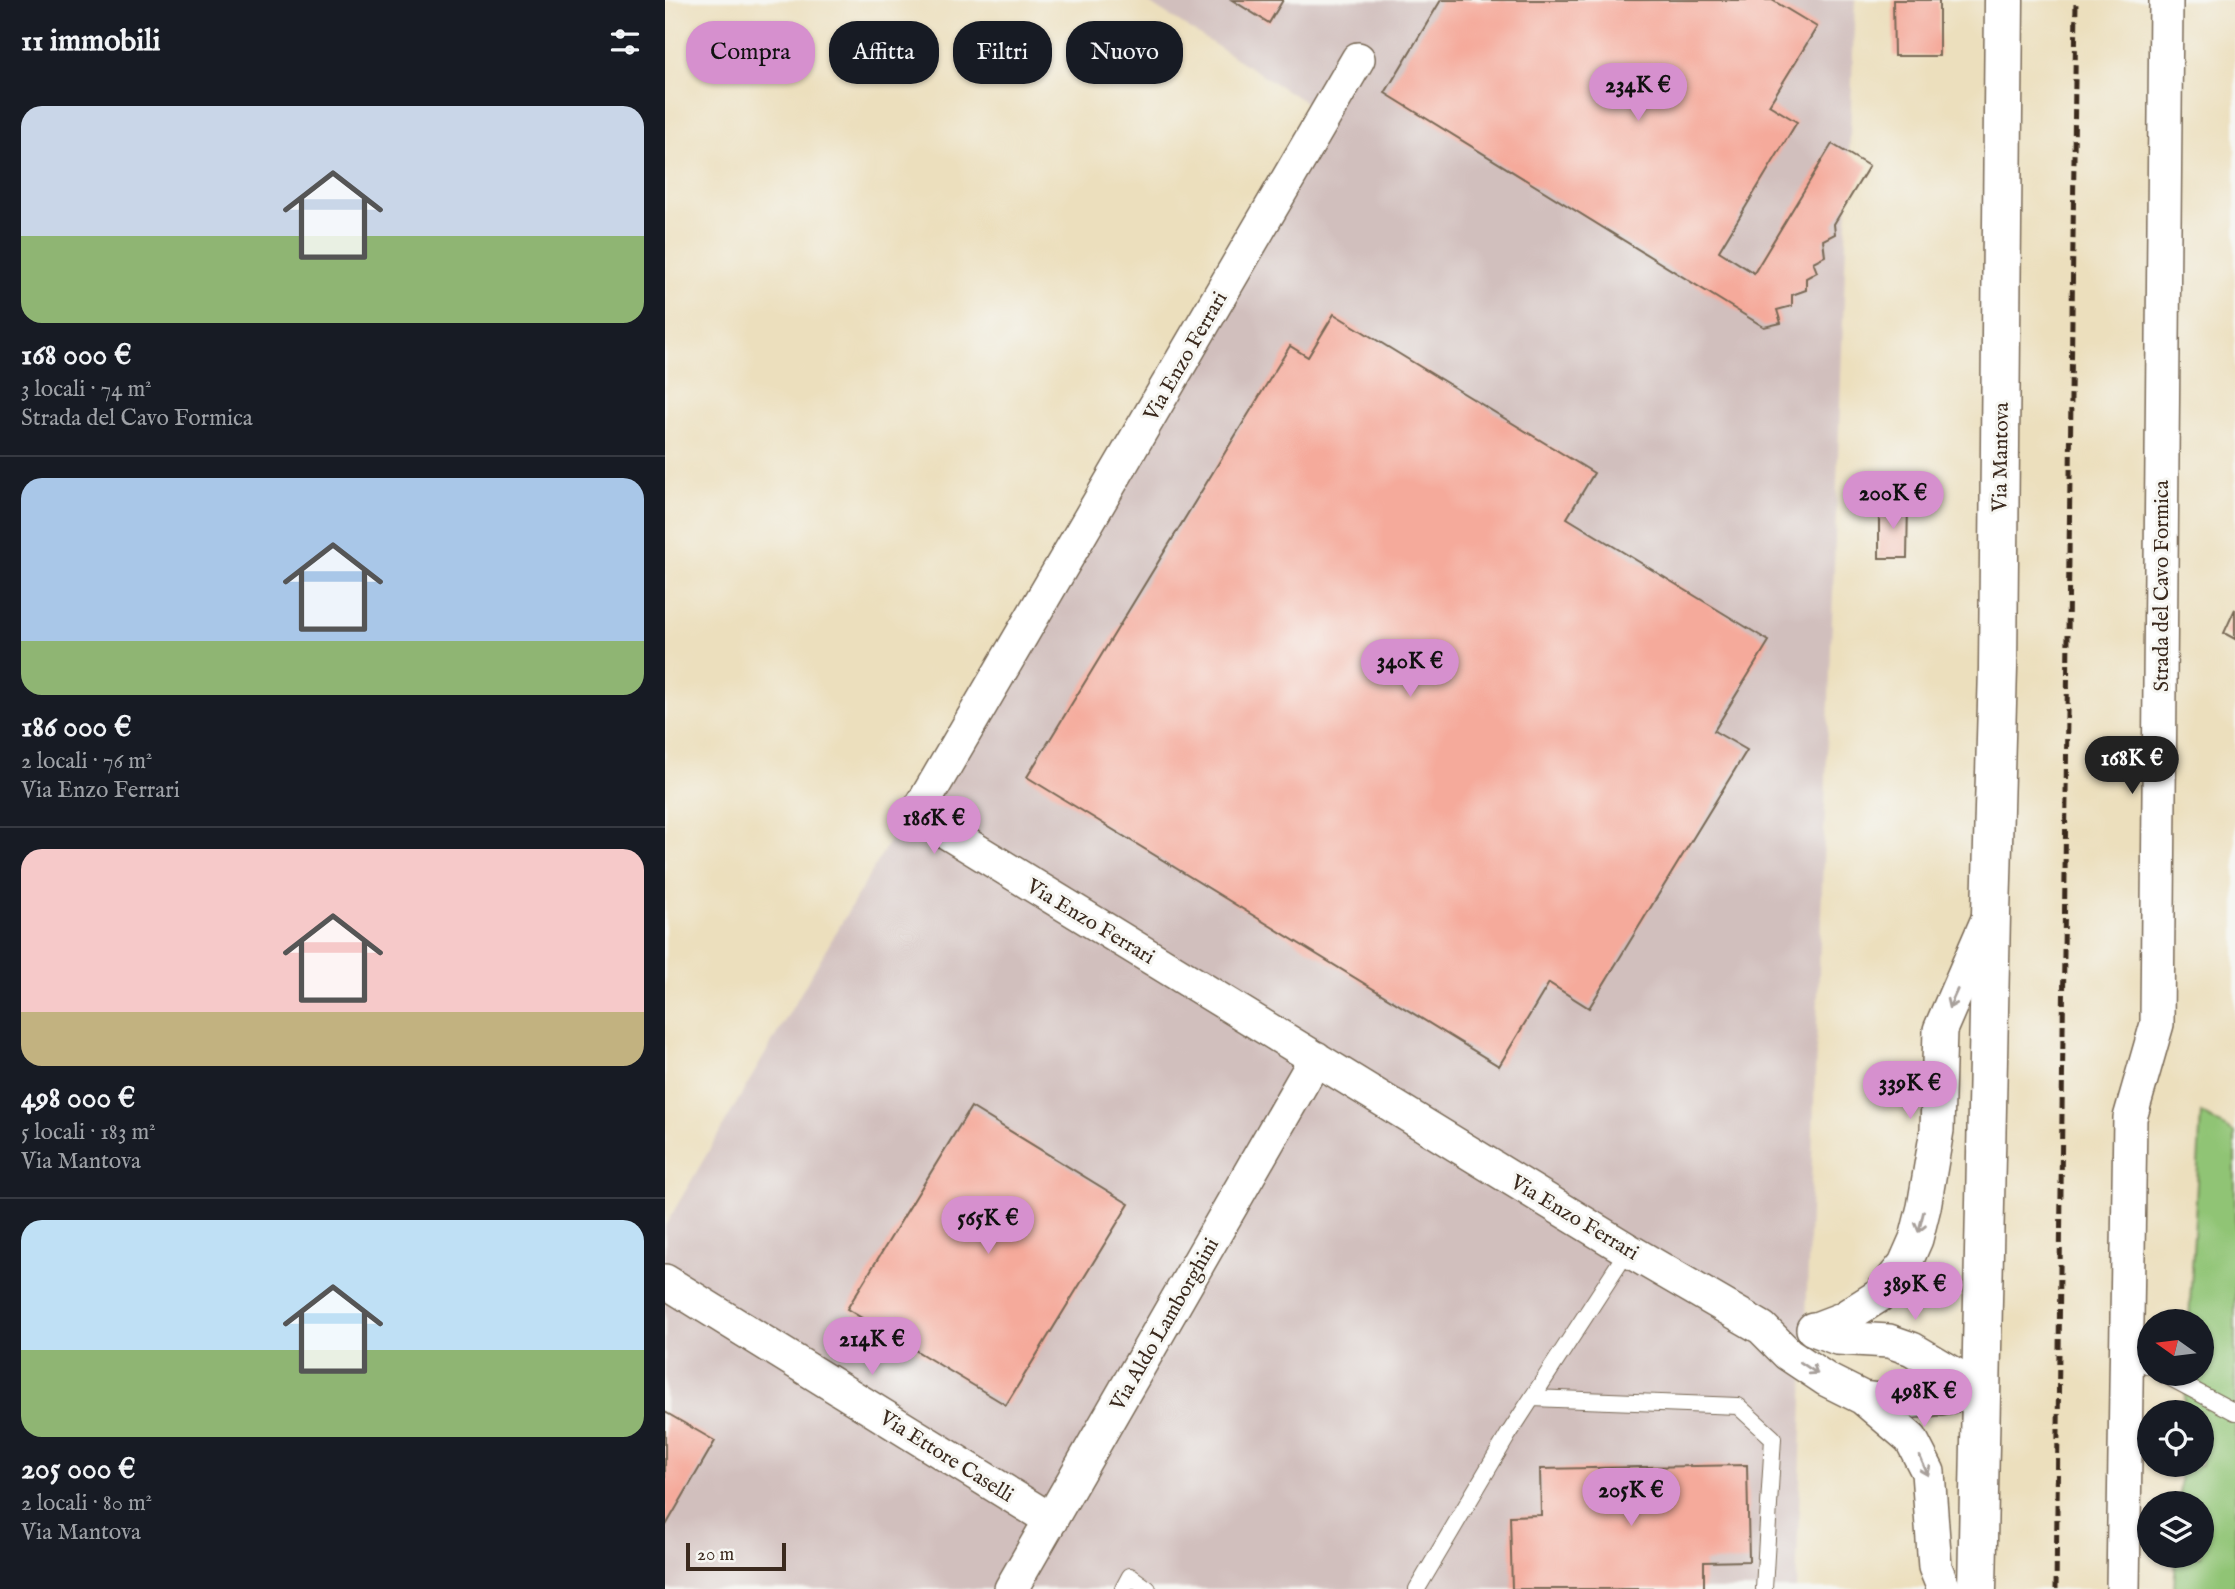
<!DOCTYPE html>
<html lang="it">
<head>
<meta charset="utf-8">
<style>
  body { margin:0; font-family:"IM FELL English",serif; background:#242831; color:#f1f3f6; height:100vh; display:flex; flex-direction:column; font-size:26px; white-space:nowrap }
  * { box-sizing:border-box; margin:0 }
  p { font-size:23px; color:#9ea1a6 }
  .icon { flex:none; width:38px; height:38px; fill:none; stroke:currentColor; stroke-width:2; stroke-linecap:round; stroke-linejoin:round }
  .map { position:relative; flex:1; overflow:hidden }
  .panel { display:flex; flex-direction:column; background:#171b24; width:665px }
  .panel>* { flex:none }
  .guide { position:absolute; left:21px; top:21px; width:665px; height:63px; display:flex; gap:14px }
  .needle { width:46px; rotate:284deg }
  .buttons { position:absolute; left:1472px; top:1309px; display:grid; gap:14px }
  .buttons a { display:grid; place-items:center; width:77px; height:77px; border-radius:50%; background:#171b24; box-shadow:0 2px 5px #0004; font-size:35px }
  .scale { position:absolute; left:21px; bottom:18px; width:100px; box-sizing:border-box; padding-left:7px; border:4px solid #3b2a1e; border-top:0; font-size:19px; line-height:24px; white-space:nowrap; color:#3b2a1e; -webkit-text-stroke:5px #f6f6f2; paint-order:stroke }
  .price { position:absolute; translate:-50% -60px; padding:0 16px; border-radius:24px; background:#d690ce; color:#111; font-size:23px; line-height:46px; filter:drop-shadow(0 2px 4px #0008) }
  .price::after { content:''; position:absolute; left:50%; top:42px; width:21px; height:16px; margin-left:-10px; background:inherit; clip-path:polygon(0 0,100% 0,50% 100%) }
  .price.active { background:#222; color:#fff }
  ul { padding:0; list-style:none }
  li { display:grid; align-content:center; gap:14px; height:371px; padding:0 21px }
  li+li { border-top:2px solid #363941 }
  li span { display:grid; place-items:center; height:217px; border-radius:21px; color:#555 }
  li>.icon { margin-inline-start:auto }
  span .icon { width:126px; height:126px; fill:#fffc; stroke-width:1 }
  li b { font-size:30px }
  h2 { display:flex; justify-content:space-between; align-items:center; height:84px; padding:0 21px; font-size:30px }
  .tag { padding:0 24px; border-radius:28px; background:#171b24; box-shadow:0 2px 5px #0004; font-size:24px; line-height:63px }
  .tag.active { background:#d690ce; color:#111 }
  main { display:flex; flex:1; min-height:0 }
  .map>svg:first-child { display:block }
  .industrial { fill:#d1bfbd }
  .green { fill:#90c475; stroke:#66774a; stroke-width:2 }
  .building { fill:#f5aa9b }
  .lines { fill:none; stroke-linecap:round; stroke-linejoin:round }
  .service-casing { stroke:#796956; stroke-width:18 }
  .minor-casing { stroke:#796956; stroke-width:36 }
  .primary-casing { stroke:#796956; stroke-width:41 }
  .service { stroke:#fff; stroke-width:16 }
  .minor { stroke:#fff; stroke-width:33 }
  .primary { stroke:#fff; stroke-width:38 }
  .rail { stroke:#3b2a1e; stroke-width:5; stroke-dasharray:10 5; stroke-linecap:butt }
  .oneway { stroke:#a79f9a }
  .labels { text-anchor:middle; stroke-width:6; stroke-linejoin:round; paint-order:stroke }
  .street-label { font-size:21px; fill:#3b2a1e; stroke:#f6f6f2 }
</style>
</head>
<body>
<main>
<section class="panel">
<h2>11 immobili<svg class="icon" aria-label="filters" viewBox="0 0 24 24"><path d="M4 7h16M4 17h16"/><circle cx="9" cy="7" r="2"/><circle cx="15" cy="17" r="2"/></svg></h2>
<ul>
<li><span style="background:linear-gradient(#c9d6e8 60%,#8fb573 0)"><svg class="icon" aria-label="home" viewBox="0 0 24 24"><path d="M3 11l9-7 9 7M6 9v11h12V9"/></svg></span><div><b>168 000 €</b><p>3 locali · 74 m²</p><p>Strada del Cavo Formica</p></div></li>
<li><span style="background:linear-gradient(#a9c7e8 75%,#8fb573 0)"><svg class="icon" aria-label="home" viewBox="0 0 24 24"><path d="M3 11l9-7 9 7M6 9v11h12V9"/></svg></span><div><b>186 000 €</b><p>2 locali · 76 m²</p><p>Via Enzo Ferrari</p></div></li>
<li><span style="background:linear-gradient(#f6c9c9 75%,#c2b280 0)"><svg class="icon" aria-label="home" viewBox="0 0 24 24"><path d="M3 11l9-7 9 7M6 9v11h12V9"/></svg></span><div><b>498 000 €</b><p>5 locali · 183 m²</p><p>Via Mantova</p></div></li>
<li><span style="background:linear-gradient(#bfe0f5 60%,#8fb573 0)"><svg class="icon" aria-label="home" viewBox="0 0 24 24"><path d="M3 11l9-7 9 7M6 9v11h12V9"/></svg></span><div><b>205 000 €</b><p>2 locali · 80 m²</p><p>Via Mantova</p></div></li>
</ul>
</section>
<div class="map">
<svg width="1570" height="1589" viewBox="0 0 1570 1589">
  <rect width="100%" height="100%" fill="#f6f6f2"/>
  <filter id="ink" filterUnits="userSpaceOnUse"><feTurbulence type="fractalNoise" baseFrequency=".0143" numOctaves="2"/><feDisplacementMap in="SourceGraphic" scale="14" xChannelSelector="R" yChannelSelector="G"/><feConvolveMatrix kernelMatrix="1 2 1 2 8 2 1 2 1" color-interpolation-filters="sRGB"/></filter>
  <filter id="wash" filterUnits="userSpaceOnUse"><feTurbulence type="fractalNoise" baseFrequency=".00686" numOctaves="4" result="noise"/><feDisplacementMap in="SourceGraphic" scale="28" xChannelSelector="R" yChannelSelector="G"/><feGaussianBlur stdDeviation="1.57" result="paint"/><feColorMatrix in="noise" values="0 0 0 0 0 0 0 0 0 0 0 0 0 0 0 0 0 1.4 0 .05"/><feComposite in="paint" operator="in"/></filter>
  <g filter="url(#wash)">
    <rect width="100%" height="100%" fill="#ecdfbd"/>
    <!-- industrial -->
    <path class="industrial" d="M 479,0 L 1190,0 L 1131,1589 L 0,1589 L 0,1226 L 651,109 Z"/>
    <!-- green -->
    <path class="green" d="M 1536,1113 L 1570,1133 L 1570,1589 L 1509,1589 L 1511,1556 L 1536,1556 L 1536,1503 L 1514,1503 L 1516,1465 L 1536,1465 L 1536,1412 L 1519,1412 L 1521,1374 L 1536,1374 L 1536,1321 L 1524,1321 Z"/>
    <g id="blocks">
      <!-- building -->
      <path class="building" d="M 567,0 L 618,0 L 604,23 Z
        M 776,0 L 1107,0 L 1152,27 L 1104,105 L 1132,122 L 1054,251 L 1089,273 L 1167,144 L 1204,166 L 1169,224 L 1170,234 L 1158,240 L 1160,256 L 1148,262 L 1152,272 L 1141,278 L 1141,290 L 1127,295 L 1127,306 L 1112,310 L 1116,323 L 1099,327 L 720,93 Z
        M 1228,0 L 1274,0 L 1274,56 L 1229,56 Z
        M 669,314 L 929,473 L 902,518 L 1104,641 L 1049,731 L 1082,750 L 924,1008 L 884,983 L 834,1066 L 362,777 L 625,346 L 643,357 Z
        M 1214,504 L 1243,504 L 1242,558 L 1214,558 Z
        M 1570,609 L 1570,639 L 1559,633 Z
        M 306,1107 L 464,1204 L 341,1405 L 182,1309 Z
        M 0,1412 L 50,1441 L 0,1527 Z
        M 1082,1465 L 1084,1561 L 1039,1562 L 1039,1589 L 847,1589 L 845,1516 L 876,1515 L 875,1469 Z"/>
    </g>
  </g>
  <g filter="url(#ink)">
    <use href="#blocks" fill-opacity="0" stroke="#796956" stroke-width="2"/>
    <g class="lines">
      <defs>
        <path id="service" d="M 1461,1354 L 1484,1366
          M 1498,1374 L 1570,1412
          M 867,1398 L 1073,1406 L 1108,1438 L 1099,1589
          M 458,1589 L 465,1576 L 483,1589
          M 752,1589 L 843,1435 L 963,1250"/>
        <path id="minor" d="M 693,59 L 252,814 L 963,1250 L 1097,1328 L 1123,1354 L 1162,1380 L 1198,1398 L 1246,1439 L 1263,1472 L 1270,1567 L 1279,1589
          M 0,1281 L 386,1520
          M 1148,1329 L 1172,1338 L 1224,1341 L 1247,1349 L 1316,1390
          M 1151,1329 L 1177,1319 L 1215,1295 L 1240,1264 L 1251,1239 L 1259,1207 L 1272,1130 L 1275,1030 L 1323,919
          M 1198,1398 C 1246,1405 1270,1400 1316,1390
          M 346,1589 L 651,1058
          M 1458,1589 L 1465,1118 L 1492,1024 L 1501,0"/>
        <path id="primary" d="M 1312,1589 L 1326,914 L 1333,668 L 1339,0"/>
      </defs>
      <!-- service casing -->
      <use href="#service" class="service-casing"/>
      <!-- minor casing -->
      <use href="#minor" class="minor-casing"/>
      <!-- primary casing -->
      <use href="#primary" class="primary-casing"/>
      <!-- service -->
      <use href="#service" class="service"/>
      <!-- minor -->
      <use href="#minor" class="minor"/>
      <!-- primary -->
      <use href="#primary" class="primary"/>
      <!-- rail -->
      <path class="rail" d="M 1391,1589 L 1411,0"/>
    </g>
    <!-- one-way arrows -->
    <defs><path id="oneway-shaft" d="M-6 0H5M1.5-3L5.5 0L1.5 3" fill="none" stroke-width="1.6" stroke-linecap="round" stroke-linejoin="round" transform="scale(1.75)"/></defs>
    <g class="oneway">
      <use href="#oneway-shaft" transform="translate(1288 999) rotate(114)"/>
      <use href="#oneway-shaft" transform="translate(1256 1222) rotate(104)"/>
      <use href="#oneway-shaft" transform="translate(1144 1368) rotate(34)"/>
      <use href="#oneway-shaft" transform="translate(1259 1466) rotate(67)"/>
    </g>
  </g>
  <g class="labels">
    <!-- street labels -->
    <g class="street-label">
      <text transform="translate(520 356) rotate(-60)" y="7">Via Enzo Ferrari</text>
      <text transform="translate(1335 457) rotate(-89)" y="7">Via Mantova</text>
      <text transform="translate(1496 586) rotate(-90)" y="7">Strada del Cavo Formica</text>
      <text transform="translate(426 921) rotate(31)" y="7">Via Enzo Ferrari</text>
      <text transform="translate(910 1217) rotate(31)" y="7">Via Enzo Ferrari</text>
      <text transform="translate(499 1324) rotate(-60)" y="7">Via Aldo Lamborghini</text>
      <text transform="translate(282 1456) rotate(32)" y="7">Via Ettore Caselli</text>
    </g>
  </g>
</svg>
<div class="buttons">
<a><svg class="needle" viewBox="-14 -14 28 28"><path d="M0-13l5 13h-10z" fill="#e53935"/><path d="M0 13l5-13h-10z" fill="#9ea1a6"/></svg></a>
<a><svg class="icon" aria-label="locate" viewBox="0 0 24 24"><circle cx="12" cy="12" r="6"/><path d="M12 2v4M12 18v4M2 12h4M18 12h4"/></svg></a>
<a><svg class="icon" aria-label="layers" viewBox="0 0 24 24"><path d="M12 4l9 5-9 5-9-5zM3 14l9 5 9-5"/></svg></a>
</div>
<div class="scale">20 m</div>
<b class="price" style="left:973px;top:123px">234K €</b>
<b class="price" style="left:1228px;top:531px">200K €</b>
<b class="price" style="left:745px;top:699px">340K €</b>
<b class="price active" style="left:1467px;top:796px">168K €</b>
<b class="price" style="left:269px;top:856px">186K €</b>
<b class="price" style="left:1245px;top:1121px">339K €</b>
<b class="price" style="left:323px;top:1256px">565K €</b>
<b class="price" style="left:1250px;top:1322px">389K €</b>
<b class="price" style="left:207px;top:1377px">214K €</b>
<b class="price" style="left:1259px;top:1429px">498K €</b>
<b class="price" style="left:966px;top:1528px">205K €</b>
<div class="guide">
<a class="tag active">Compra</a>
<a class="tag">Affitta</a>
<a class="tag">Filtri</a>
<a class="tag">Nuovo</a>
</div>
</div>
</main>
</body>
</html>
